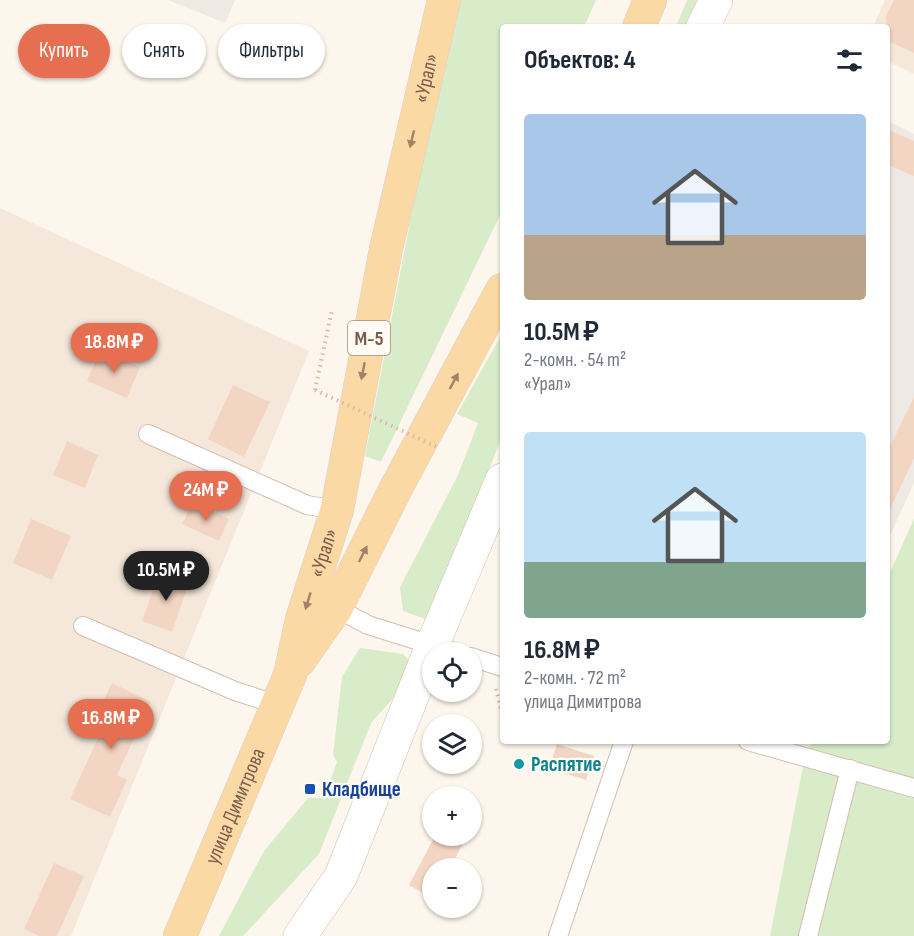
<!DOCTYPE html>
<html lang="ru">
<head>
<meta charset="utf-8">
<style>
  body { margin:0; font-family:"Sofia Sans Condensed",sans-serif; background:#f2f2f3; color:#1f2937; height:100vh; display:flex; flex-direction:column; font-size:22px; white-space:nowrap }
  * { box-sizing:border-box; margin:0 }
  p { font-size:20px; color:#747a83 }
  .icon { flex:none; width:33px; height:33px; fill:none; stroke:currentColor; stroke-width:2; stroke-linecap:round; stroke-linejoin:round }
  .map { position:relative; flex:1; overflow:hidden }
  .drawer { position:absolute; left:500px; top:24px; width:390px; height:720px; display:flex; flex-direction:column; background:#fff; border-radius:6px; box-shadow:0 2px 4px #0004 }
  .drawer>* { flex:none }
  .top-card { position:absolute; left:18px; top:24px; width:392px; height:54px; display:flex; gap:12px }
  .tools { position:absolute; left:422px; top:642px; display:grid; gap:12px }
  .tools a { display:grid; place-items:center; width:60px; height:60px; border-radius:50%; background:#fff; box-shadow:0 2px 4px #0004; font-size:30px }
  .price { position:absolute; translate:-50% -51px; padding:0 14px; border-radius:21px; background:#e76f51; color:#fff; font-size:20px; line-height:39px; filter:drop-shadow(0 2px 3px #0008) }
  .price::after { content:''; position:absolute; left:50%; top:36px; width:18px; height:14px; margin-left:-9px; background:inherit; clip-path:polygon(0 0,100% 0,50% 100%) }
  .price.active { background:#222; color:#fff }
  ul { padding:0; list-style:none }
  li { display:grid; align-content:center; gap:12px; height:318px; padding:0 24px }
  li span { display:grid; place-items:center; height:186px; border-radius:6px; color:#555 }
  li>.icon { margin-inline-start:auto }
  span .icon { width:108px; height:108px; fill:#fffc; stroke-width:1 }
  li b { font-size:26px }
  h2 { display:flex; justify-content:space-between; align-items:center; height:72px; padding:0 24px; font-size:26px }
  .chip { padding:0 21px; border-radius:27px; background:#fff; box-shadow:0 2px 4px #0004; font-size:21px; line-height:54px }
  .chip.active { background:#e76f51; color:#fff }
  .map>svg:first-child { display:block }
  .residential { fill:#f5e8da }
  .industrial { fill:#efe9e4 }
  .green { fill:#d8ecc9 }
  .building { fill:#f3d5c3 }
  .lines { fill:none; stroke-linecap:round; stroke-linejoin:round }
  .lane-casing { stroke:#d1beb0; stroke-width:20 }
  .street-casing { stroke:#d1beb0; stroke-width:34 }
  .primary-casing { stroke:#dad1cd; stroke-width:34 }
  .path { stroke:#d9b8a5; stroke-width:4; stroke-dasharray:1.5 4.5; stroke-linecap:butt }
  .lane { stroke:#fff; stroke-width:18 }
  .street { stroke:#fff; stroke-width:33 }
  .primary { stroke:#fbd9a5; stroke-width:33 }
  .path-bridge { stroke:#d9b8a5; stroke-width:4; stroke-dasharray:1.5 4.5; stroke-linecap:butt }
  .oneway { fill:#a18267 }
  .culture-dot { fill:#0f9aa8; stroke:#fffaf3; stroke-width:2 }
  .transit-dot { fill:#1a4fb4; stroke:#fffaf3; stroke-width:2 }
  .labels { text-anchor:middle; stroke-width:4.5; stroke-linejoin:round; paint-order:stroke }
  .shield { fill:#fffaf3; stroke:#a28b7f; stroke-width:1.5 }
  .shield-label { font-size:20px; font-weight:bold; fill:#7a5c4d }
  .street-label { font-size:21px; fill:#7a5c4d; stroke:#fffaf3 }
  .culture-label { font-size:21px; font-weight:bold; fill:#0d838f; stroke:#fffaf3; text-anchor:start }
  .transit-label { font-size:21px; font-weight:bold; fill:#164399; stroke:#fffaf3; text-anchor:start }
</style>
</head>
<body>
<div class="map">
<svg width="914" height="936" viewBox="0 0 914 936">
  <rect width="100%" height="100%" fill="#fdf6ec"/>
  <!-- residential -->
  <path class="residential" d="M 885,0 L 914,0 L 914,74 L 887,61 L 886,27 L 873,27 Z
    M 0,208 L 309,351 L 71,936 L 0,936 Z"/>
  <!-- industrial -->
  <path class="industrial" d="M 168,0 L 235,0 L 225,23 Z
    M 886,120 L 914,134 L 914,483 L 887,542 Z"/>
  <!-- green -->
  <path class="green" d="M 458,0 L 596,0 L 584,27 L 502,27 L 502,211 L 381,462 L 365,456 L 444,45 Z
    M 687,0 L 703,0 L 691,27 L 676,27 Z
    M 502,334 L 502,436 L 431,621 L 403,611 L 400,587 L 458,475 L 478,423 L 457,414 Z
    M 914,519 L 914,936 L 770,936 L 805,756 L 812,741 L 886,741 L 887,579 Z
    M 360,648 L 403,654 L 418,670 L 371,723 L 319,854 L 243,936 L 219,936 L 264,851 L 308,798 L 324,798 L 337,762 L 333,755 L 342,677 Z"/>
  <!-- building -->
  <path class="building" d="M 894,0 L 914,0 L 914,53 L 886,40 L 886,16 Z
    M 886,129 L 914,141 L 914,176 L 886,164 Z
    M 100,350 L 140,367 L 127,398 L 87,381 Z
    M 233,385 L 270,402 L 244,457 L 208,439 Z
    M 914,397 L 914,458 L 886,518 L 886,455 Z
    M 67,441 L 98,455 L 85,488 L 53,475 Z
    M 193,502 L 229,519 L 219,541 L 182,524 Z
    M 31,519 L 71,536 L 52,580 L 13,563 Z
    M 160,571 L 189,582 L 172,632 L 142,621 Z
    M 112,683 L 151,702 L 117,775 L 127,780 L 110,817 L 70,799 L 104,725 L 94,720 Z
    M 557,744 L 594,756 L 586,780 L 549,768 Z
    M 435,836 L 467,836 L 450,868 L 432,868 L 432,898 L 409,885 Z
    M 54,863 L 84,876 L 57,936 L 39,936 L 24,929 Z"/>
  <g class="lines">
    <defs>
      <path id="lane" d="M 148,434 L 307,505 L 337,510
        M 336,608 L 368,625 L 454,652
        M 83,626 L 235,691 L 278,705
        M 471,657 L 502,667
        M 748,741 L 914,788
        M 558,936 L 624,741
        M 808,936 L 850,769"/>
      <path id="street" d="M 703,27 L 716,0
        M 300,936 L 341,876 L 432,646 L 502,480"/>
      <g id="primary">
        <path d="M 639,27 L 650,0"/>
        <path d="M 299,661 L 336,608 L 396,488 L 502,290"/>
        <path id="s1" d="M 180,936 L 290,675 L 302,619 L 337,510 L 386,249 L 444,0"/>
      </g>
    </defs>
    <!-- lane casing -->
    <use href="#lane" class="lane-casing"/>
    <!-- street casing -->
    <use href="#street" class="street-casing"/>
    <!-- primary casing -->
    <use href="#primary" class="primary-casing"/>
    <!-- path -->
    <path class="path" d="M 315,390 L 332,310
      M 496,689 L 502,714"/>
    <!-- lane -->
    <use href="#lane" class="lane"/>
    <!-- street -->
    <use href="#street" class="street"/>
    <!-- primary -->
    <use href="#primary" class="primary"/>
    <!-- path-bridge -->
    <path class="path-bridge" d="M 315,390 L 439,448"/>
  </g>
  <!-- one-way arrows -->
  <defs><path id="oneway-solid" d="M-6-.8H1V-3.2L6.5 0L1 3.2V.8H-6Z" transform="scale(1.5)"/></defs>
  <g class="oneway">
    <use href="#oneway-solid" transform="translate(412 139) rotate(103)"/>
    <use href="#oneway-solid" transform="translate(363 371) rotate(101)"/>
    <use href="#oneway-solid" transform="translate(454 381) rotate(-62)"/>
    <use href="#oneway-solid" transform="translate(363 554) rotate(-63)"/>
    <use href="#oneway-solid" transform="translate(308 601) rotate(107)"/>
  </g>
  <!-- markers -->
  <circle class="culture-dot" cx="519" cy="764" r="6"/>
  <rect class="transit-dot" x="304" y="783" width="12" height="12" rx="3"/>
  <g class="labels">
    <!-- shield labels -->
    <rect class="shield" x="348" y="321" width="42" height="34" rx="4.5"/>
    <g class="shield-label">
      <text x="369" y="345">М-5</text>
    </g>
    <!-- street labels -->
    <g class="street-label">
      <text dy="7" stroke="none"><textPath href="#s1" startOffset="896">«Урал»</textPath></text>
      <text dy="7" stroke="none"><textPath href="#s1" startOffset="410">«Урал»</textPath></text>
      <text dy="7" stroke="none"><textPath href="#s1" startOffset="141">улица Димитрова</textPath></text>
    </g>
    <!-- culture labels -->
    <g class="culture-label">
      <text x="531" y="771">Распятие</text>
    </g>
    <!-- transit labels -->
    <g class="transit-label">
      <text x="322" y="796">Кладбище</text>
    </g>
  </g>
</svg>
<div class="tools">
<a><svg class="icon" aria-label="locate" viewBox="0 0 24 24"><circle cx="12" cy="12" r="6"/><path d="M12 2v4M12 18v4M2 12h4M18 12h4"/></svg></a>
<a><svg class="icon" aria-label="layers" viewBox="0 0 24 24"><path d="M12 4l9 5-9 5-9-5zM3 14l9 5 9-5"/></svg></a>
<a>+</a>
<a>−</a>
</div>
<b class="price" style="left:114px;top:374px">18.8M ₽</b>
<b class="price" style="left:206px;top:522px">24M ₽</b>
<b class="price active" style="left:166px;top:602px">10.5M ₽</b>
<b class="price" style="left:111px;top:750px">16.8M ₽</b>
<div class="top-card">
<a class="chip active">Купить</a>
<a class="chip">Снять</a>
<a class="chip">Фильтры</a>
</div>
<section class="drawer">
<h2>Объектов: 4<svg class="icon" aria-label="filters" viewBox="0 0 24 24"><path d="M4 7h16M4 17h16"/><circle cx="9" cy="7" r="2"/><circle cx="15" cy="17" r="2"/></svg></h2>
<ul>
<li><span style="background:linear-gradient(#a9c7e8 65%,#b9a48a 0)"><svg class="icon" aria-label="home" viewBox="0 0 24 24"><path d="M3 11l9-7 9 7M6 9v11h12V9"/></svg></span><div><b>10.5M ₽</b><p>2-комн. · 54 m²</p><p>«Урал»</p></div></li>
<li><span style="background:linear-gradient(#bfe0f5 70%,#7fa58c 0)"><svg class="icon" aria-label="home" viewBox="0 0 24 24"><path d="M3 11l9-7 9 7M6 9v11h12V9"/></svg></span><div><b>16.8M ₽</b><p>2-комн. · 72 m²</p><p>улица Димитрова</p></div></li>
</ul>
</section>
</div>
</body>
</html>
